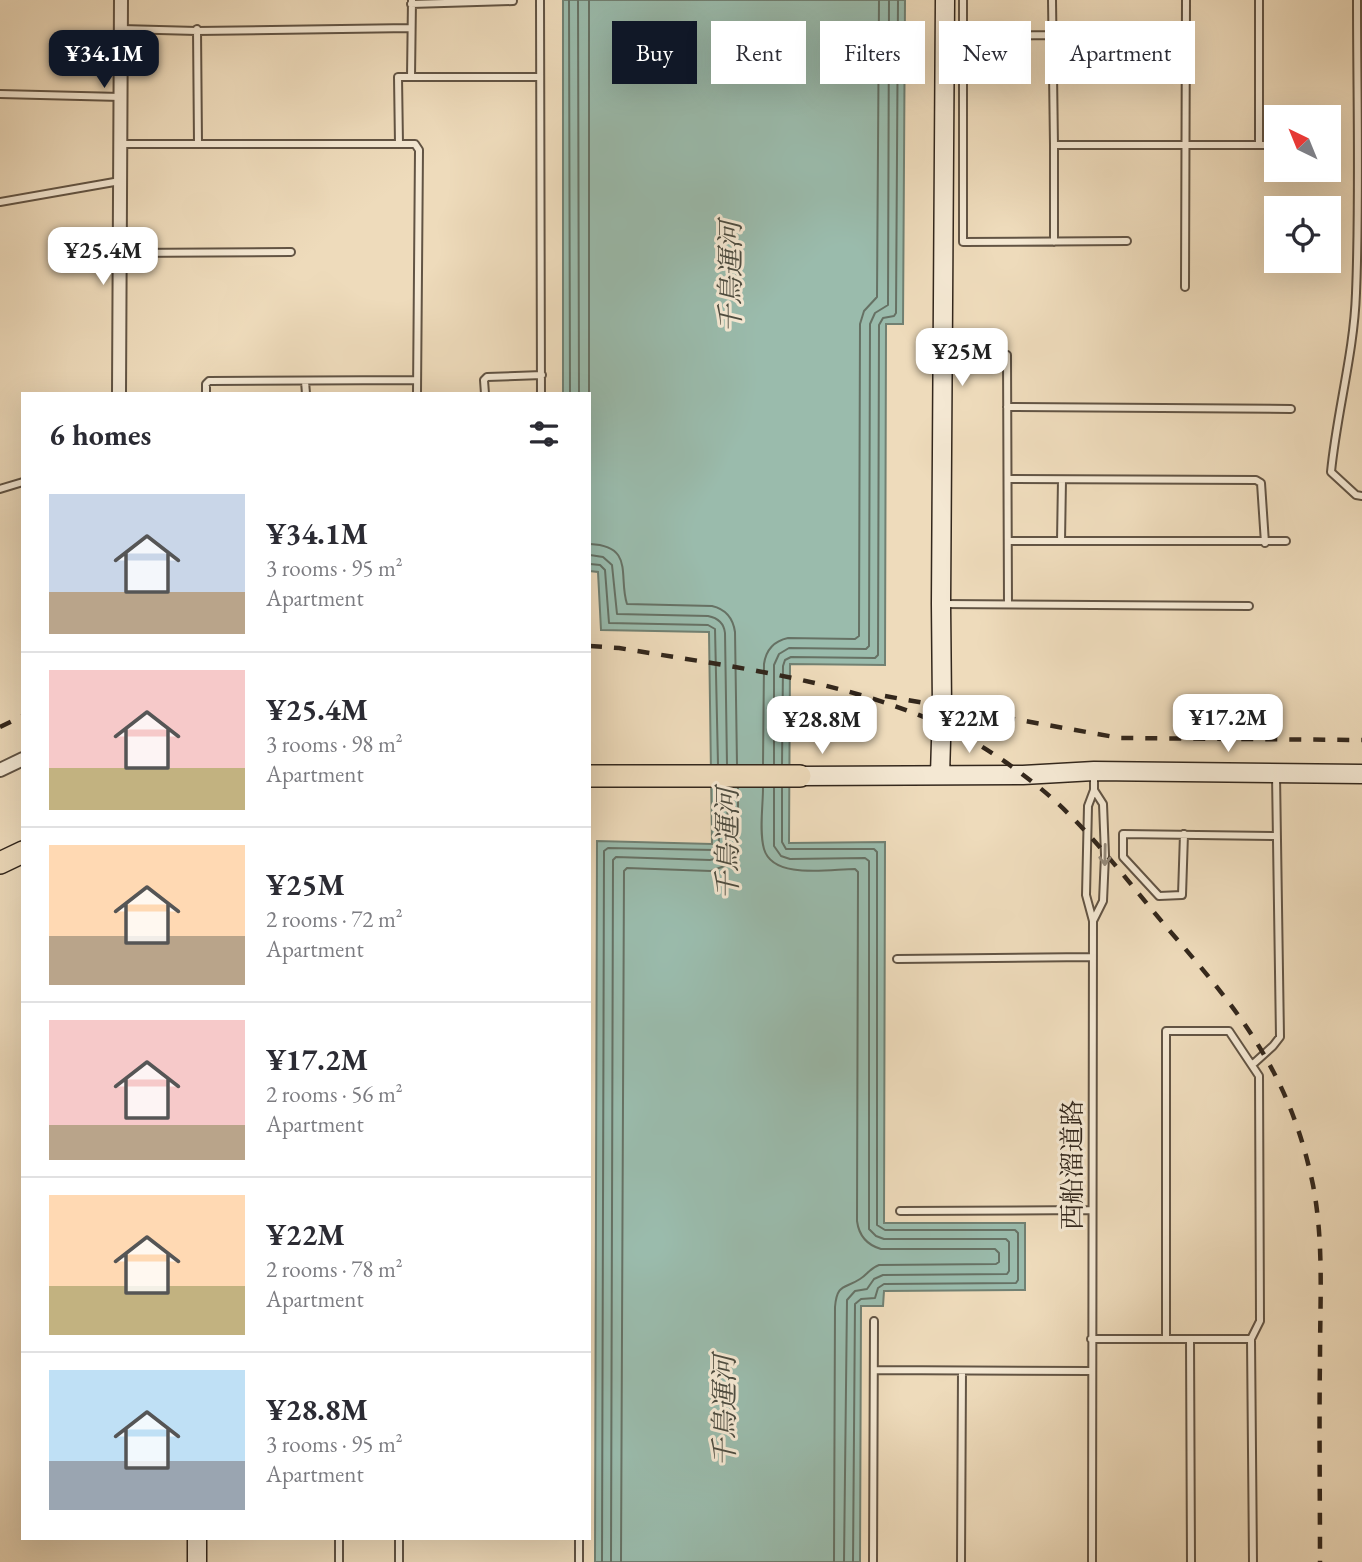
<!DOCTYPE html>
<html lang="en">
<head>
<meta charset="utf-8">
<style>
  body { margin:0; font-family:"EB Garamond","Noto Serif JP",serif; background:#f7f7f7; color:#2b2b33; height:100vh; display:flex; flex-direction:column; font-size:26px; white-space:nowrap }
  * { box-sizing:border-box; margin:0 }
  p { font-size:23px; color:#7c7c81 }
  .icon { flex:none; width:38px; height:38px; fill:none; stroke:currentColor; stroke-width:2; stroke-linecap:round; stroke-linejoin:round }
  .map { position:relative; flex:1; overflow:hidden }
  .side { position:absolute; left:21px; top:392px; width:570px; height:1148px; display:flex; flex-direction:column; background:#fff; border-radius:0px; box-shadow:0 7px 28px #0002 }
  .side>* { flex:none }
  .top-card { position:absolute; left:612px; top:21px; width:644px; height:63px; display:flex; gap:14px }
  .needle { width:46px; rotate:317deg }
  .tools { position:absolute; left:1264px; top:105px; display:grid; gap:14px }
  .tools a { display:grid; place-items:center; width:77px; height:77px; border-radius:0px; background:#fff; box-shadow:0 7px 28px #0002; font-size:35px }
  .price { position:absolute; translate:-50% -60px; padding:0 16px; border-radius:14px; background:#fff; color:#222; font-size:23px; line-height:46px; filter:drop-shadow(0 2px 4px #0008) }
  .price::after { content:''; position:absolute; left:50%; top:42px; width:21px; height:16px; margin-left:-10px; background:inherit; clip-path:polygon(0 0,100% 0,50% 100%) }
  .price.on { background:#111827; color:#fff }
  ul { padding:0; list-style:none }
  li { display:flex; align-items:center; gap:21px; height:175px; padding:0 28px }
  li+li { border-top:2px solid #e1e1e2 }
  li span { display:grid; place-items:center; flex:none; width:196px; height:140px; border-radius:0px; color:#555 }
  li>.icon { margin-inline-start:auto }
  span .icon { width:84px; height:84px; fill:#fffc; stroke-width:1 }
  li b { font-size:30px }
  h2 { display:flex; justify-content:space-between; align-items:center; height:84px; padding:0 28px; font-size:30px }
  .chip { padding:0 24px; border-radius:0px; background:#fff; box-shadow:0 7px 28px #0002; font-size:24px; line-height:63px }
  .chip.on { background:#111827; color:#fff }
  .map>svg:first-child { display:block }
  .water { fill:#9abbac; stroke:#718072; stroke-width:2 }
  .lines { fill:none; stroke-linecap:round; stroke-linejoin:round }
  .shore { stroke:#667164; stroke-width:2 }
  .lane-casing { stroke:#625444; stroke-width:10 }
  .street-casing { stroke:#625444; stroke-width:16 }
  .secondary-casing { stroke:#33271c; stroke-width:21 }
  .highway-casing { stroke:#33271c; stroke-width:24 }
  .lane { stroke:#f4e8d3; stroke-width:6 }
  .street { stroke:#f4e8d3; stroke-width:12 }
  .secondary { stroke:#f4e8d3; stroke-width:18 }
  .highway { stroke:#eedbbb; stroke-width:21 }
  .rail { stroke:#33271c; stroke-width:4.5; stroke-dasharray:12 12; stroke-linecap:butt }
  .oneway { stroke:#948878 }
  .labels { text-anchor:middle; stroke-width:6; stroke-linejoin:round; paint-order:stroke }
  .street-label { font-size:26px; fill:#33271c; stroke:#f4e8d3 }
  .water-label { font-size:28px; font-style:italic; fill:#4d4c40; stroke:#f4e8d3 }
</style>
</head>
<body>
<div class="map">
<svg width="1362" height="1562" viewBox="0 0 1362 1562">
  <rect width="100%" height="100%" fill="#eedbbb"/>
  <filter id="stains"><feTurbulence type="fractalNoise" baseFrequency=".00286" numOctaves="4"/><feColorMatrix values="0 0 0 0 .2 0 0 0 0 .09 0 0 0 0 .02 0 0 0 .5 -.17"/></filter>
  <radialGradient id="worn" r=".72"><stop offset=".6" stop-color="#630" stop-opacity="0"/><stop offset="1" stop-color="#630" stop-opacity=".3"/></radialGradient>
  <!-- water -->
  <path class="water" d="M 563,0 L 905,0 L 903,324 L 886,324 L 885,665 L 790,664 L 789,843 L 885,842 L 884,1223 L 1025,1223 L 1025,1290 L 884,1291 L 883,1306 L 861,1306 L 860,1562 L 595,1562 L 597,841 L 712,844 L 709,632 L 601,630 L 598,572 L 590,571 L 590,394 L 563,394 Z"/>
  <g class="lines">
    <!-- shore -->
    <path class="shore" d="M 569,0 L 570,394
      M 578,0 L 579,394
      M 589,0 L 589,394
      M 590,544 C 635,546 618,577 627,604 L 712,606 C 725,609 733,618 735,632 L 737,764
      M 590,555 L 603,557 L 612,565 L 617,614 L 708,616 C 718,618 724,623 725,633 L 727,764
      M 590,564 L 600,565 L 605,570 L 609,623 L 708,625 L 715,629 L 718,764
      M 763,764 L 764,664 C 766,650 774,641 788,638 L 855,639 L 859,636 L 860,324 L 864,311 L 877,297 L 879,0
      M 774,764 L 774,665 L 779,654 L 789,648 L 866,649 L 869,646 L 870,324 L 875,313 L 888,305 L 889,0
      M 782,764 L 783,666 L 785,660 L 791,657 L 875,658 L 878,655 L 879,325 L 883,318 L 894,316 L 896,313 L 898,0
      M 763,788 C 763,807 759,831 764,849 C 773,880 830,869 855,869 L 858,872 L 857,1221 C 859,1236 867,1245 881,1249 L 995,1249 L 999,1253 L 999,1262 L 996,1264 L 879,1265 C 870,1268 867,1275 860,1279 C 845,1289 837,1283 835,1307 L 834,1562
      M 774,788 L 774,846 L 781,856 L 790,859 L 865,858 L 869,861 L 869,1229 L 876,1236 L 884,1239 L 1006,1239 L 1009,1242 L 1009,1271 L 1007,1274 L 883,1275 L 874,1279 L 867,1289 L 855,1291 L 847,1300 L 844,1562
      M 782,788 L 782,842 L 786,849 L 874,849 L 877,852 L 877,1225 L 885,1230 L 1015,1230 L 1018,1233 L 1018,1280 L 1016,1283 L 884,1284 L 878,1288 L 875,1298 L 861,1299 L 855,1304 L 853,1562
      M 602,1562 L 604,851 L 608,848 L 715,850 L 719,843 L 718,788
      M 611,1562 L 613,860 L 616,857 L 710,860 L 719,858 L 728,845 L 727,788
      M 621,1562 L 624,871 L 627,868 L 711,871 L 727,865 L 734,857 L 738,847 L 738,788"/>
    <defs>
      <path id="lane" d="M 540,0 L 541,394
        M 963,0 L 963,242 L 1127,241
        M 1052,0 L 1054,145 L 1276,145
        M 1357,0 C 1357,97 1360,195 1356,293 C 1354,353 1337,411 1331,472 L 1356,495 L 1362,496
        M 411,4 L 513,1
        M 121,29 L 197,31 L 411,28
        M 197,29 L 198,144
        M 963,36 L 1053,35
        M 411,77 L 539,77
        M 0,94 L 121,97
        M 121,144 L 415,144 L 419,150 L 417,394
        M 399,144 L 398,77 L 411,77 L 412,0
        M 1259,145 L 1259,0
        M 0,202 L 120,181
        M 1054,242 L 1054,145
        M 120,253 L 291,252
        M 1185,287 L 1186,0
        M 1007,355 L 1008,604
        M 305,381 L 306,394
        M 206,394 L 206,384 L 209,381 L 417,380
        M 485,394 L 484,380 L 487,377 L 542,375
        M 1007,407 L 1291,409
        M 1008,479 L 1256,480 L 1261,483 L 1265,543
        M 0,489 L 23,482
        M 1008,541 L 1286,541
        M 1061,541 L 1062,480
        M 943,604 L 1249,606
        M 1184,834 L 1182,895 L 1159,896 L 1123,857 L 1123,834 L 1277,836
        M 1093,921 L 1103,901 L 1105,855 L 1103,804 L 1094,790
        M 897,959 L 1092,957
        M 1252,1065 L 1273,1046 L 1280,1037 L 1276,775
        M 900,1211 L 1091,1210
        M 1091,1339 L 1251,1339
        M 1166,1339 L 1166,1031 L 1229,1031 L 1259,1076 L 1260,1321 L 1251,1339 L 1253,1562
        M 1190,1339 L 1191,1562
        M 874,1370 L 1091,1371
        M 399,1538 L 399,1562
        M 579,1538 L 579,1562
        M 339,1562 L 339,1538
        M 873,1562 L 874,1321
        M 961,1562 L 962,1371
        M 1092,1562 L 1093,921 L 1086,895 L 1088,806 L 1094,790 L 1094,772"/>
      <path id="street" d="M 119,394 L 121,0
        M 0,770 L 23,759"/>
      <path id="secondary" d="M 940,775 L 942,707 L 941,604 L 945,0
        M 800,776 L 1023,775 L 1094,771 L 1362,774
        M 197,1562 L 197,1538"/>
      <path id="highway" d="M 590,776 L 800,776
        M 0,863 L 23,852"/>
    </defs>
    <!-- lane casing -->
    <use href="#lane" class="lane-casing"/>
    <!-- street casing -->
    <use href="#street" class="street-casing"/>
    <!-- secondary casing -->
    <use href="#secondary" class="secondary-casing"/>
    <!-- highway casing -->
    <use href="#highway" class="highway-casing"/>
    <!-- lane -->
    <use href="#lane" class="lane"/>
    <!-- street -->
    <use href="#street" class="street"/>
    <!-- secondary -->
    <use href="#secondary" class="secondary"/>
    <!-- highway -->
    <use href="#highway" class="highway"/>
    <!-- rail -->
    <path class="rail" d="M 590,646 L 619,648 C 726,666 840,679 940,724 C 974,740 1006,761 1035,784 C 1085,823 1128,882 1169,930 C 1241,1013 1290,1074 1313,1185 C 1324,1242 1320,1300 1320,1357 C 1319,1425 1320,1494 1320,1562
      M 885,696 L 1120,738 L 1362,740
      M 0,727 L 23,716"/>
  </g>
  <!-- one-way arrows -->
  <defs><path id="oneway-shaft" d="M-6 0H5M1.5-3L5.5 0L1.5 3" fill="none" stroke-width="1.6" stroke-linecap="round" stroke-linejoin="round" transform="scale(1.75)"/></defs>
  <use class="oneway" href="#oneway-shaft" transform="translate(1105 855) rotate(91)"/>
  <g class="labels">
    <!-- street labels -->
    <g class="street-label">
      <text transform="translate(1072 1165) rotate(-90)" y="9">西船溜道路</text>
    </g>
    <!-- water labels -->
    <g class="water-label">
      <text transform="translate(730 277) rotate(-90)" y="10">千鳥運河</text>
      <text transform="translate(727 844) rotate(-90)" y="10">千鳥運河</text>
      <text transform="translate(724 1411) rotate(-90)" y="10">千鳥運河</text>
    </g>
  </g>
  <rect width="100%" height="100%" filter="url(#stains)"/>
  <rect width="100%" height="100%" fill="url(#worn)"/>
</svg>
<div class="tools">
<a><svg class="needle" viewBox="-14 -14 28 28"><path d="M0-13l5 13h-10z" fill="#e53935"/><path d="M0 13l5-13h-10z" fill="#7c7c81"/></svg></a>
<a><svg class="icon" aria-label="locate" viewBox="0 0 24 24"><circle cx="12" cy="12" r="6"/><path d="M12 2v4M12 18v4M2 12h4M18 12h4"/></svg></a>
</div>
<b class="price on" style="left:104px;top:90px">¥34.1M</b>
<b class="price" style="left:103px;top:287px">¥25.4M</b>
<b class="price" style="left:962px;top:388px">¥25M</b>
<b class="price" style="left:1228px;top:754px">¥17.2M</b>
<b class="price" style="left:969px;top:755px">¥22M</b>
<b class="price" style="left:822px;top:756px">¥28.8M</b>
<div class="top-card">
<a class="chip on">Buy</a>
<a class="chip">Rent</a>
<a class="chip">Filters</a>
<a class="chip">New</a>
<a class="chip">Apartment</a>
</div>
<section class="side">
<h2>6 homes<svg class="icon" aria-label="filters" viewBox="0 0 24 24"><path d="M4 7h16M4 17h16"/><circle cx="9" cy="7" r="2"/><circle cx="15" cy="17" r="2"/></svg></h2>
<ul>
<li><span style="background:linear-gradient(#c9d6e8 70%,#b9a48a 0)"><svg class="icon" aria-label="home" viewBox="0 0 24 24"><path d="M3 11l9-7 9 7M6 9v11h12V9"/></svg></span><div><b>¥34.1M</b><p>3 rooms · 95 m²</p><p>Apartment</p></div></li>
<li><span style="background:linear-gradient(#f6c9c9 70%,#c2b280 0)"><svg class="icon" aria-label="home" viewBox="0 0 24 24"><path d="M3 11l9-7 9 7M6 9v11h12V9"/></svg></span><div><b>¥25.4M</b><p>3 rooms · 98 m²</p><p>Apartment</p></div></li>
<li><span style="background:linear-gradient(#ffd9b3 65%,#b9a48a 0)"><svg class="icon" aria-label="home" viewBox="0 0 24 24"><path d="M3 11l9-7 9 7M6 9v11h12V9"/></svg></span><div><b>¥25M</b><p>2 rooms · 72 m²</p><p>Apartment</p></div></li>
<li><span style="background:linear-gradient(#f6c9c9 75%,#b9a48a 0)"><svg class="icon" aria-label="home" viewBox="0 0 24 24"><path d="M3 11l9-7 9 7M6 9v11h12V9"/></svg></span><div><b>¥17.2M</b><p>2 rooms · 56 m²</p><p>Apartment</p></div></li>
<li><span style="background:linear-gradient(#ffd9b3 65%,#c2b280 0)"><svg class="icon" aria-label="home" viewBox="0 0 24 24"><path d="M3 11l9-7 9 7M6 9v11h12V9"/></svg></span><div><b>¥22M</b><p>2 rooms · 78 m²</p><p>Apartment</p></div></li>
<li><span style="background:linear-gradient(#bfe0f5 65%,#9aa5b1 0)"><svg class="icon" aria-label="home" viewBox="0 0 24 24"><path d="M3 11l9-7 9 7M6 9v11h12V9"/></svg></span><div><b>¥28.8M</b><p>3 rooms · 95 m²</p><p>Apartment</p></div></li>
</ul>
</section>
</div>
</body>
</html>
